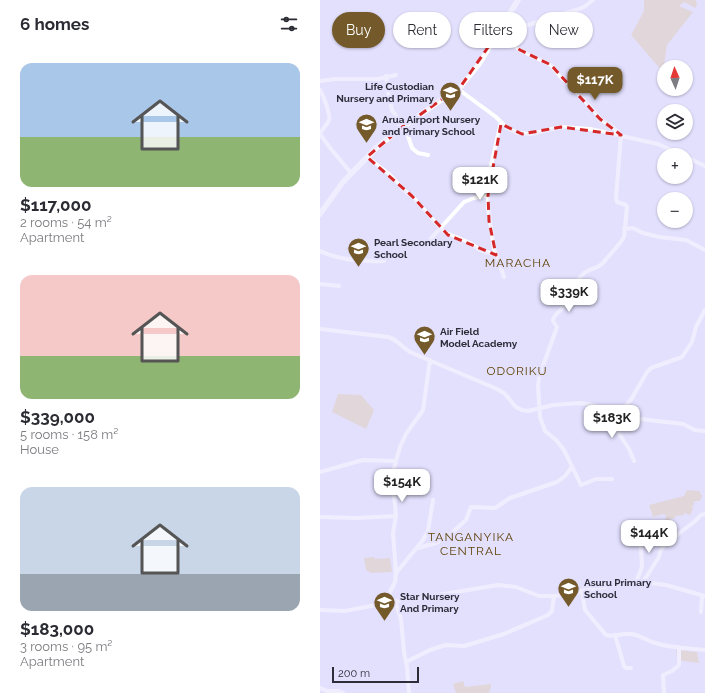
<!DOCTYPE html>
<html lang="en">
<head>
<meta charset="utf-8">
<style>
  body { margin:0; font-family:Raleway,sans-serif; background:#f2f2f3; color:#2b2b33; height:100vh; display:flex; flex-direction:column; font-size:15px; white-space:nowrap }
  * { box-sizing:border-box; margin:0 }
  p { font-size:13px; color:#7c7c81 }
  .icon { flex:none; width:22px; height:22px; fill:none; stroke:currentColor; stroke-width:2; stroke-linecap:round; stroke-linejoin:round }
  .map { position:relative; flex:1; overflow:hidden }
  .details { display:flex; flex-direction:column; background:#fff; width:320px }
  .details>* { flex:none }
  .hud { position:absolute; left:12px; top:12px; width:313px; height:36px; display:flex; gap:8px }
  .needle { width:26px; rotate:357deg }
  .buttons { position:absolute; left:337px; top:60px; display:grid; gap:8px }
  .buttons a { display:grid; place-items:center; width:36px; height:36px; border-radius:50%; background:#fff; box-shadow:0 1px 3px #0004; font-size:20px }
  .scale { position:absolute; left:12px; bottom:10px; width:87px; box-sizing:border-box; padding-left:4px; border:2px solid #2d2c38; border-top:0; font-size:11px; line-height:14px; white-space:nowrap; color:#2d2c38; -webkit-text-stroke:3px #e3e0fe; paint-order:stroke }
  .price { position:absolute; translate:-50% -34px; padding:0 9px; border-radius:8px; background:#fff; color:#222; font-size:13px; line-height:26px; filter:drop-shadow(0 1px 2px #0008) }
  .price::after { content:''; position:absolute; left:50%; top:24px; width:12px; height:9px; margin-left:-6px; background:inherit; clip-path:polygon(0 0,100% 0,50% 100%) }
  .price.on { background:#74592b; color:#fff }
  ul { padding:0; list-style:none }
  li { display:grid; align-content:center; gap:8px; height:212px; padding:0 20px }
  li span { display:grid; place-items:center; height:124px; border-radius:12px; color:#555 }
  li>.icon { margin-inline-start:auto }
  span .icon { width:72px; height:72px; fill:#fffc; stroke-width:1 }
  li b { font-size:17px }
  h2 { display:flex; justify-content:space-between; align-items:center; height:48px; padding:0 20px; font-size:17px }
  .pill { padding:0 14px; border-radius:18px; background:#fff; box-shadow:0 1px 3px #0004; font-size:14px; line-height:36px }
  .pill.on { background:#74592b; color:#fff }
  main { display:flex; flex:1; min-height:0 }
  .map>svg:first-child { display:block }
  .green { fill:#ddcbaf }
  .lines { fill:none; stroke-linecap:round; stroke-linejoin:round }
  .minor { stroke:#fff; stroke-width:4 }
  .major { stroke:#fff; stroke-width:5.5 }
  .marked { fill:none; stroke:#d62828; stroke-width:3; stroke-dasharray:8 5; stroke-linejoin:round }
  .labels { text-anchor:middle; stroke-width:4; stroke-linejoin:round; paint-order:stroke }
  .poi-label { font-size:10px; font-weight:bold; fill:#2d2c38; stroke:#e3e0fe; text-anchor:start }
  .quarter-label { font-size:12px; letter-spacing:1px; fill:#604308; stroke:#e3e0fe }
</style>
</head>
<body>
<main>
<section class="details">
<h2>6 homes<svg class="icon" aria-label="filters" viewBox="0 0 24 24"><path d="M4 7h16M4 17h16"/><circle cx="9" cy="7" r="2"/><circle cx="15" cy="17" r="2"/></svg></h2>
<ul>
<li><span style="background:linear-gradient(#a9c7e8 60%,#8fb573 0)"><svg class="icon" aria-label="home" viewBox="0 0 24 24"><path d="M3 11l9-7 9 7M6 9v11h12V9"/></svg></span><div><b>$117,000</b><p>2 rooms · 54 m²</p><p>Apartment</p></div></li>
<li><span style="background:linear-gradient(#f6c9c9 65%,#8fb573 0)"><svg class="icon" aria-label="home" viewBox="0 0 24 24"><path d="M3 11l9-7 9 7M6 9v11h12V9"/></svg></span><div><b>$339,000</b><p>5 rooms · 158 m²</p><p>House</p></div></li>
<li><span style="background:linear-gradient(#c9d6e8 70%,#9aa5b1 0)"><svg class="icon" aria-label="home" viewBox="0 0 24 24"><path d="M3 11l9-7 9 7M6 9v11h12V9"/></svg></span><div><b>$183,000</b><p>3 rooms · 95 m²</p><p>Apartment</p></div></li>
</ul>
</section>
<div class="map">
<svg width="385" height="693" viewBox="0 0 385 693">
  <rect width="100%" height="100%" fill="#e3e0fe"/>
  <!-- green -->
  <path class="green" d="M 324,0 L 376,0 L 377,5 L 375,8 L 364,2 L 359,6 L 373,12 L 347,45 L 343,72 L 311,35 L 324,11 Z
    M 18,394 L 41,395 L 54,410 L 46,429 L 12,412 Z
    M 367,490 L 379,491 L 382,496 L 380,501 L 376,501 L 373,502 L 375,504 L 372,506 L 373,509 L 370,515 L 364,513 L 364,515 L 355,516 L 355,518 L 345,521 L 346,515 L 343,514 L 333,517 L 329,505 L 364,496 Z
    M 54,557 L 55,559 L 70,558 L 72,572 L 51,573 L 46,570 L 44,558 Z
    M 356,650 L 377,652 L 379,663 L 357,660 Z
    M 143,681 L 145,687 L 171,684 L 171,687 L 169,693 L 136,693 L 133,684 Z"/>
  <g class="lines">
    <!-- minor -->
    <path class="minor" d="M 185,22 L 192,25 L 205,26 L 256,10 L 264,7 L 273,0
      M 178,33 L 187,39 L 200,50 L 231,65 L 240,76 L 253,88 L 276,113 L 280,119 L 294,128 L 301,135 L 296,198 L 297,202 L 306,205 L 307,207 L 304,237 L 300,243 L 282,264 C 276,269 268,269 263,274 C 254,283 250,296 243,307 C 240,312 233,315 233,321 L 237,327 L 219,377 L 218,386 L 220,417 L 225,431 L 236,440 L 244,450 L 261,485 L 276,479 L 292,479
      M 66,76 L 69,98 L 72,110 L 76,116 L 77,122 L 81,128 L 88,136 L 92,148 L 98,153 L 108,155
      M 0,81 L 15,79 L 58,79 L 76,75
      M 138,89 L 176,117 L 187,128 L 198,133 L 211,134 L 241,127 L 270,129 L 338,144 L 362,155
      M 0,90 C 3,95 11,115 9,120 C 7,125 2,129 0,134 L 11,149 L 31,173
      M 181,122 L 170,170 L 172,186 L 168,195 L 168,207 L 174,248 L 184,277
      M 47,157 L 69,174 L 86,192 L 92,196 L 124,232 L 150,243 L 160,250 L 176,255
      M 366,157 L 385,166
      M 304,229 L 313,228 L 323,233 L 339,237 L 366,240 L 385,250
      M 106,244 L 144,202 L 154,198 L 168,195
      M 0,251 C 19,260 43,262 64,261
      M 0,284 L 19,286
      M 0,329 L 68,337 C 78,340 82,347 90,352 L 177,389 L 184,393 L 196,407 L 202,410 L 208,411 L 233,405 L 260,403 L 269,404 L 312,418 L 363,424 L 375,430 L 384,431
      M 294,412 L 296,429 L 309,449 L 314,461
      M 300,414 L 312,398 L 327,372 L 331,368 L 362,357 L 372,342 L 376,327 L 385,310
      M 0,472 L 43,460 L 76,461
      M 0,517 L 37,518 L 76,516 L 73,485 L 74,468 L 80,447 L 86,434 L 103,410 L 110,360
      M 312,529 L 320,543 L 321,548 L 322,567 L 316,582
      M 98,548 L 116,543 L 126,538 L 146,520 L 151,507 L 175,508 L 190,498 L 237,482 L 245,476 L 252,467
      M 76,573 L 103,540 L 108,531 L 113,500
      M 323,582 L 339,557 L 340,552 L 344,545 L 374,522 L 381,515 L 385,514
      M 262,591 L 265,610 L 286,635 C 294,637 303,633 311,634 C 320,635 326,640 335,643 C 351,648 368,648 385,650
      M 75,601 L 81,619 L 84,652 L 87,667 L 89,693
      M 64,604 L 75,582 L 76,573 L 73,533 L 76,516
      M 0,610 L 25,611 L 82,600 L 106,597 L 178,585 L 196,587 L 219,596 L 234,596 L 253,594 L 262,591 L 299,584 L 323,582 L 346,585 L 385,596
      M 381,612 L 382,596
      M 295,635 L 304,666 L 306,668 L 311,668
      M 86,662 L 110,650 L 126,645 L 144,646 L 184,634 L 228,615 L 232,611 L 234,596
      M 0,688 L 7,691 L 18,691 L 23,693
      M 344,693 L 343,675 L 352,671 L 359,665 L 359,647"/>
    <!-- major -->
    <path class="major" d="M 0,214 L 23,182 L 57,147 L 81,128 L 141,86 L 159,64 L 198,0"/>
  </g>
  <!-- marked area -->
  <path d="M0 0H385V693H0ZM 178,33 L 200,50 L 231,65 L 280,119 L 301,135 L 241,127 L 202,134 L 181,124 L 168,195 L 169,221 L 176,255 L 128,235 L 92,196 L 47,157 L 81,128 L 141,86 Z" fill="#e3e0fe" fill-opacity=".55" fill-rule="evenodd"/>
  <path class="marked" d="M 178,33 L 200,50 L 231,65 L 280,119 L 301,135 L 241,127 L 202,134 L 181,124 L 168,195 L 169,221 L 176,255 L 128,235 L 92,196 L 47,157 L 81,128 L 141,86 Z"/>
  <!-- icons -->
  <defs>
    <symbol id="school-pin" viewBox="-11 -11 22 30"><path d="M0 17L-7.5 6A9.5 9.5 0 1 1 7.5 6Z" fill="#74592b" stroke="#e3e0fe"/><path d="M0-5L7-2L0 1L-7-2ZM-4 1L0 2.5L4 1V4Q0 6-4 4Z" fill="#fff"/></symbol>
  </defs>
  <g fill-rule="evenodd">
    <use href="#school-pin" x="118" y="80" width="25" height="34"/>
    <use href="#school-pin" x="34" y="112" width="25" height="34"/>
    <use href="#school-pin" x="26" y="236" width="25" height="34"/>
    <use href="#school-pin" x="92" y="324" width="25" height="34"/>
    <use href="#school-pin" x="236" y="576" width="25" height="34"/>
    <use href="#school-pin" x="52" y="590" width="25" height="34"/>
  </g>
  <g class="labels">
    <!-- poi labels -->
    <g class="poi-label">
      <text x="114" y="90" text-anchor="end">Life Custodian<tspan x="114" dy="12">Nursery and Primary</tspan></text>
      <text x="62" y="123">Arua Airport Nursery<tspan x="62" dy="12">and Primary School</tspan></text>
      <text x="54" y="246">Pearl Secondary<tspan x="54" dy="12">School</tspan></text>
      <text x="120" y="335">Air Field<tspan x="120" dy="12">Model Academy</tspan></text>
      <text x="264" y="586">Asuru Primary<tspan x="264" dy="12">School</tspan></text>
      <text x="80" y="600">Star Nursery<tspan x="80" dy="12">And Primary</tspan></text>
    </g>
    <!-- quarter labels -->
    <g class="quarter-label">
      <text x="198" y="267">MARACHA</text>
      <text x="197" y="375">ODORIKU</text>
      <text x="151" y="541">TANGANYIKA<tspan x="151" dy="14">CENTRAL</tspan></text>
    </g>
  </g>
</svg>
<div class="buttons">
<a><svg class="needle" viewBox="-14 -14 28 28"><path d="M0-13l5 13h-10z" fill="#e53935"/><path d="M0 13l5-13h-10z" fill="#7c7c81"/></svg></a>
<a><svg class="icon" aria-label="layers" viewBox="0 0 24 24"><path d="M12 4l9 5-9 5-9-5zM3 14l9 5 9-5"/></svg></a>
<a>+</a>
<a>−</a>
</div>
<div class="scale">200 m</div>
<b class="price on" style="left:275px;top:101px">$117K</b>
<b class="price" style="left:160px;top:201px">$121K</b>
<b class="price" style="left:249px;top:313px">$339K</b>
<b class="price" style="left:292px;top:439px">$183K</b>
<b class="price" style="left:82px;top:503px">$154K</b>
<b class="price" style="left:329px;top:554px">$144K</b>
<div class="hud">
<a class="pill on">Buy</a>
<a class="pill">Rent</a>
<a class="pill">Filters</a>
<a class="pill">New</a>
</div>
</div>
</main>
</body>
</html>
